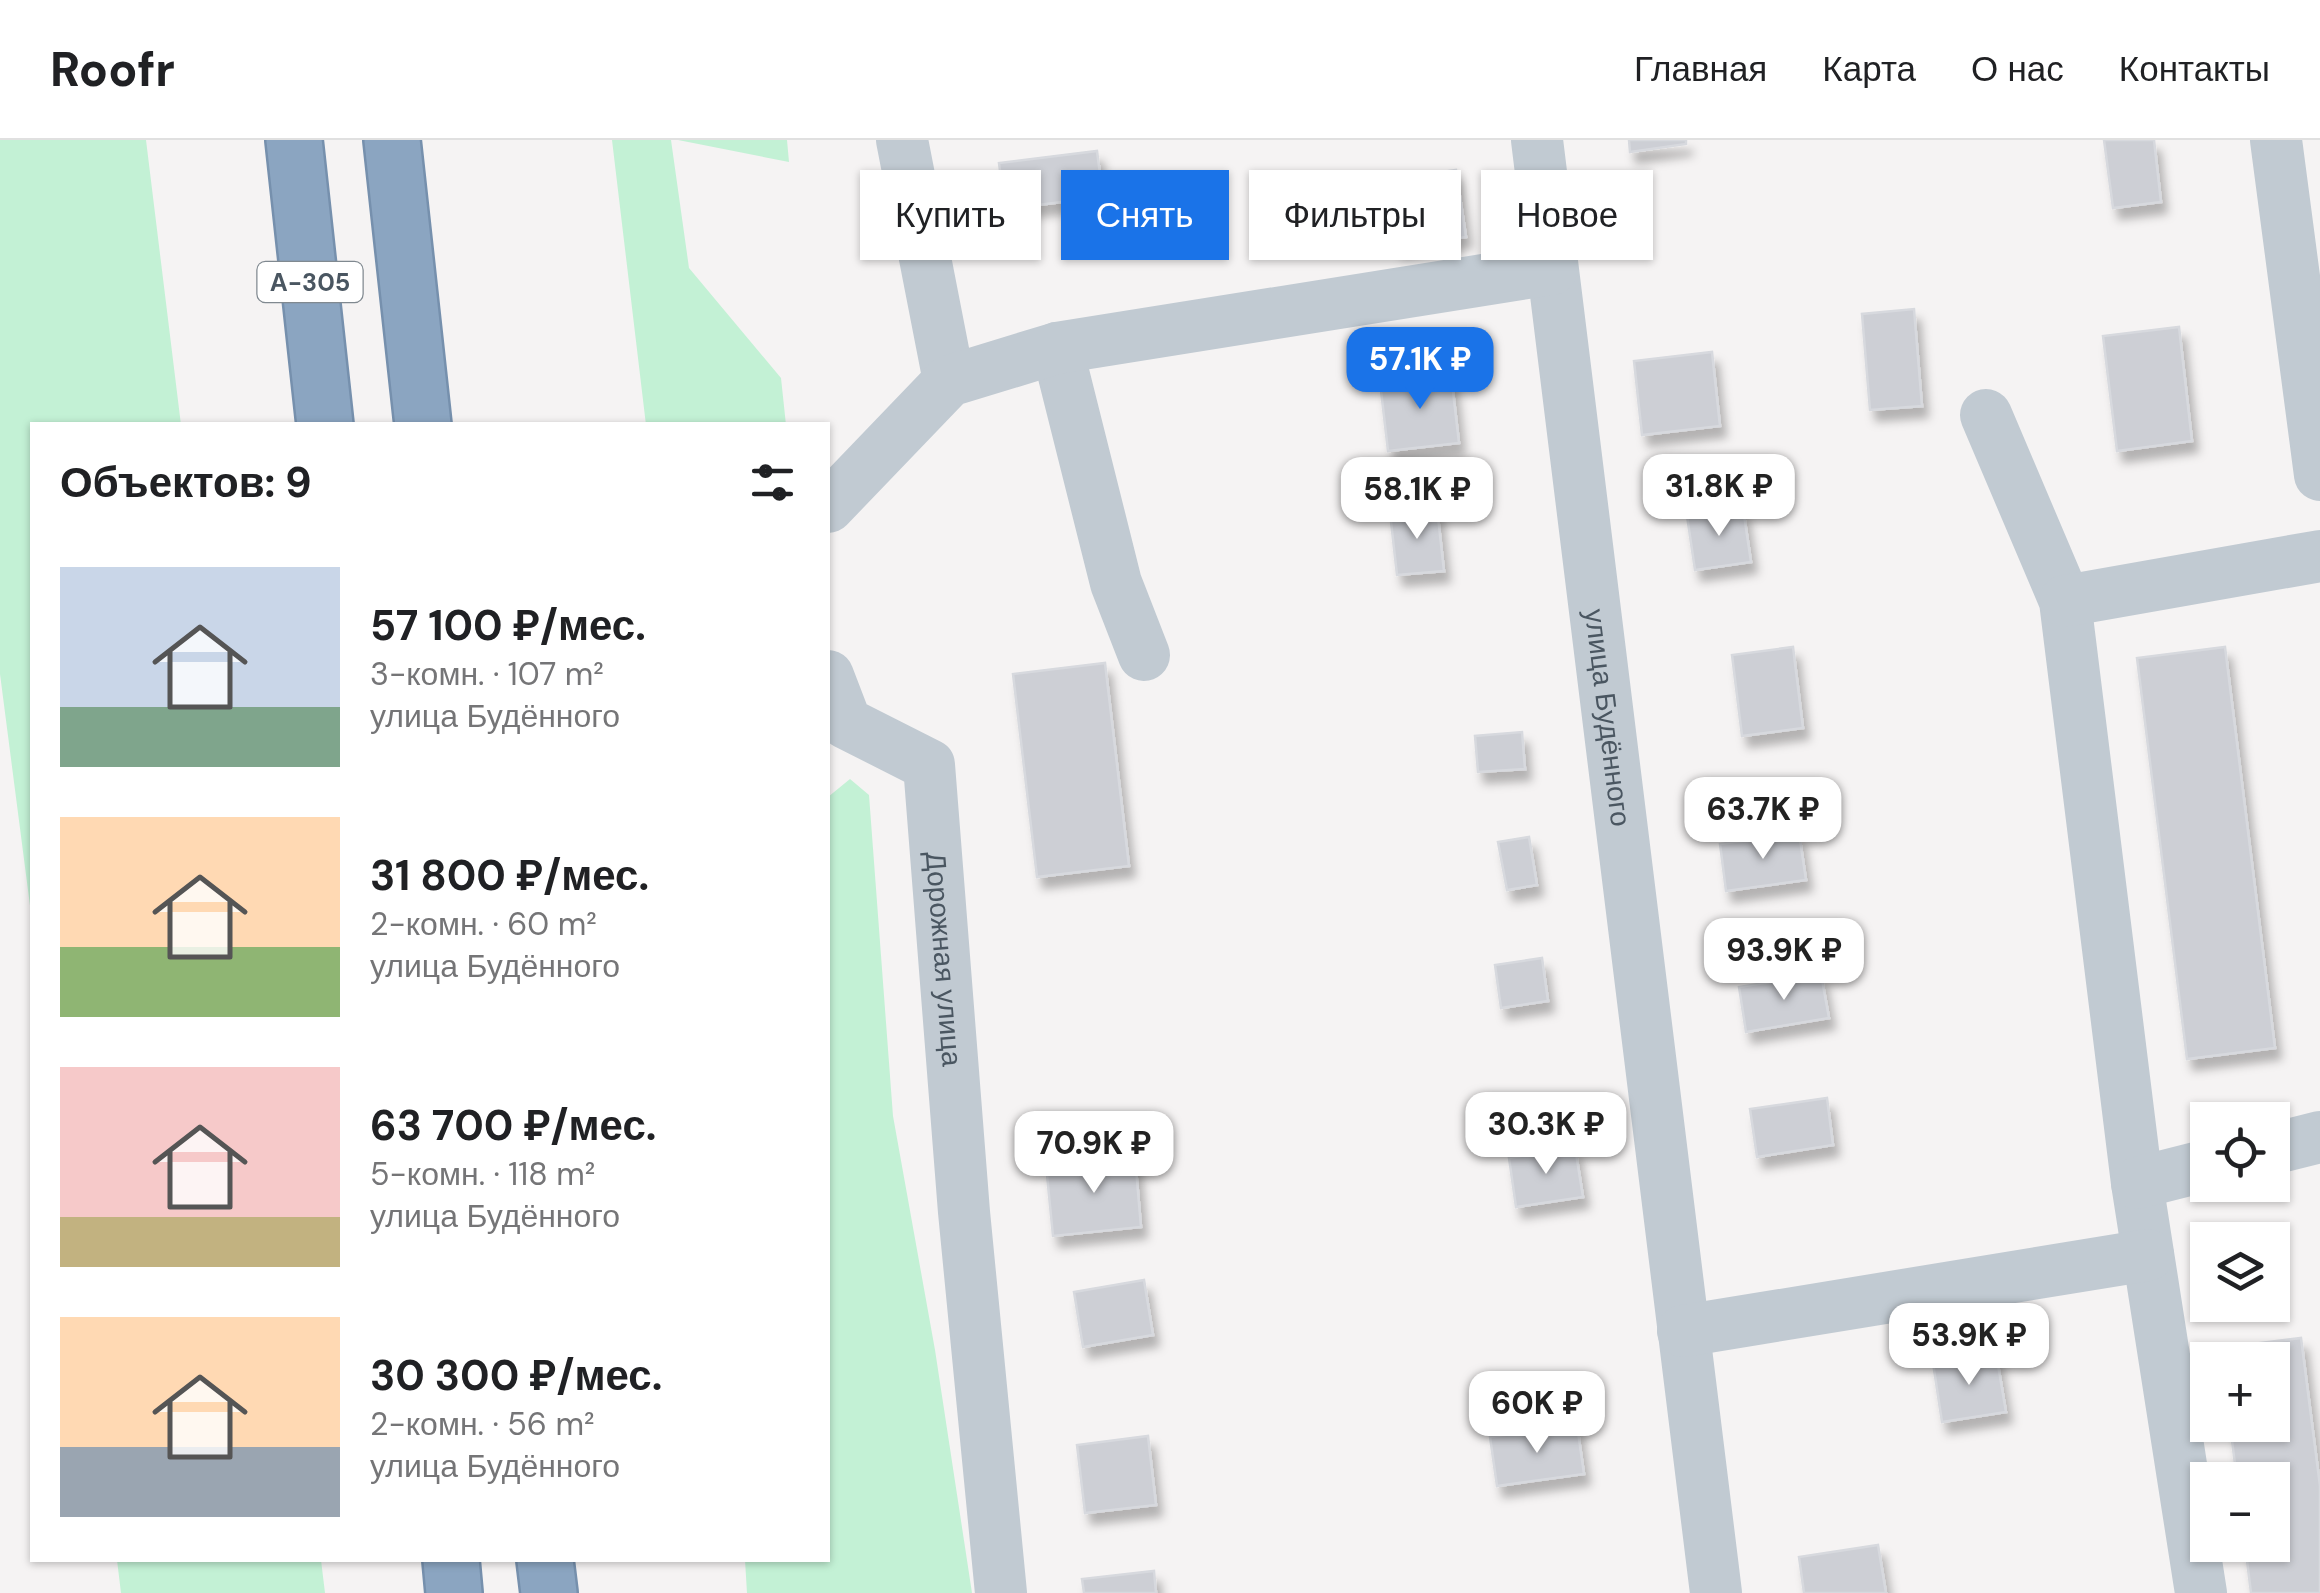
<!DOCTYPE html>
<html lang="ru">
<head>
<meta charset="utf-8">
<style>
  body { margin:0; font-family:"DM Sans",sans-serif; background:#f6f6f6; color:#202124; height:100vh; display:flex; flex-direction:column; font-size:38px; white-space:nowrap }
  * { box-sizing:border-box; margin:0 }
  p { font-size:32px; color:#757577 }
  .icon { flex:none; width:55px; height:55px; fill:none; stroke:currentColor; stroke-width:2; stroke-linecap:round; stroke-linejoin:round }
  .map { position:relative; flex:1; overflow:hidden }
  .side { position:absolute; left:30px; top:282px; width:800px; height:1140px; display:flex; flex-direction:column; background:#fff; border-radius:0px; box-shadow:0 2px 8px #0004 }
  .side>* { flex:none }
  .guide { position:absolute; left:860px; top:30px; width:950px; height:90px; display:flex; gap:20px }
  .fabs { position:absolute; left:2190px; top:962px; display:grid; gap:20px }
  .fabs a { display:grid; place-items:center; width:100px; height:100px; border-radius:0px; background:#fff; box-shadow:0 2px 8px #0004; font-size:50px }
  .price { position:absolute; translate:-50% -85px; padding:0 22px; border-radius:20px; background:#fff; color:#222; font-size:32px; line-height:65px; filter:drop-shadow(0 2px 5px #0008) }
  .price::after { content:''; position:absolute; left:50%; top:60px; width:30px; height:22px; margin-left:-15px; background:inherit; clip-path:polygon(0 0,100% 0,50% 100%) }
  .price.on { background:#1a73e8; color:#fff }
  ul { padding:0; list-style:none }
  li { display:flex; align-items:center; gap:30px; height:250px; padding:0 30px }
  li span { display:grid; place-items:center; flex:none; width:280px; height:200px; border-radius:0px; color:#555 }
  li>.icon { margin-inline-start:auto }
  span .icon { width:120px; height:120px; fill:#fffc; stroke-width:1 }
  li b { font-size:42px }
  h2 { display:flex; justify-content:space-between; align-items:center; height:120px; padding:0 30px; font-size:42px }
  .pill { padding:0 35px; border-radius:0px; background:#fff; box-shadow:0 2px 8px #0004; font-size:35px; line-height:90px }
  .pill.on { background:#1a73e8; color:#fff }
  header { display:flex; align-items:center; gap:60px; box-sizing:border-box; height:140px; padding:0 50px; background:#fff; border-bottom:2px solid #e0e0e0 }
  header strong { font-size:48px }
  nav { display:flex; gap:55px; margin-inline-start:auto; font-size:35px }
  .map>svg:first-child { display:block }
  .green { fill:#c3f1d5 }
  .building { fill:#cdcfd5; stroke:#d7d9de; stroke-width:2.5; filter:url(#shadow) }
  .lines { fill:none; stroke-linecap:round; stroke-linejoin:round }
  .highway-casing { stroke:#7690ad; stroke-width:60 }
  .minor { stroke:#c1cad2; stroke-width:52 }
  .highway { stroke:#8ba5c1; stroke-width:55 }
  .labels { text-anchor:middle; stroke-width:8; stroke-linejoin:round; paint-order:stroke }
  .shield { fill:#fff; stroke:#808990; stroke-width:2.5 }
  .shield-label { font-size:25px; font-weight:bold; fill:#4a5661 }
  .street-label { font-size:28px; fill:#4a5661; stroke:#fff }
</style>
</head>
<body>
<header>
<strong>Roofr</strong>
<nav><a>Главная</a><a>Карта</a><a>О нас</a><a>Контакты</a></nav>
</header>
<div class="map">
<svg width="2320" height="1453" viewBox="0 0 2320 1453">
  <defs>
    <filter id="shadow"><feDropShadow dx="6" dy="11" stdDeviation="5" flood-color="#0004"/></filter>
  </defs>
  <rect width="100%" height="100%" fill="#f5f3f3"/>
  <!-- green -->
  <path class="green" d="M 0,0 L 146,0 L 181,285 L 32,285 L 32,781 L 0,534 Z
    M 612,0 L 671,0 L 689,128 L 781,238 L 786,285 L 646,285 Z
    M 678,0 L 787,0 L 789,22 Z
    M 850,639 L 869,655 L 893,976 L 935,1210 L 972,1453 L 747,1453 L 745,1420 L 828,1420 L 828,657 Z
    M 117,1420 L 321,1420 L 325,1453 L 121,1453 Z"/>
  <!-- building -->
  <path class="building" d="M 1629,0 L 1686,0 L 1686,4 L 1630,12 Z
    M 2104,0 L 2154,0 L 2161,62 L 2113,68 Z
    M 1097,11 L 1103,57 L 1005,69 L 999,23 Z
    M 1456,30 L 1466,97 L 1397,107 L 1387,40 Z
    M 1914,169 L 1922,266 L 1870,270 L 1862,174 Z
    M 2179,187 L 2192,301 L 2117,311 L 2103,196 Z
    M 1712,212 L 1720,286 L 1642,295 L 1634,221 Z
    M 1451,234 L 1459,303 L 1388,311 L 1380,242 Z
    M 1437,368 L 1444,431 L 1397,435 L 1390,373 Z
    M 1743,368 L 1751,422 L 1695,430 L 1687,376 Z
    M 1793,507 L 1803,588 L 1742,596 L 1732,515 Z
    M 2225,507 L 2275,908 L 2187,919 L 2137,518 Z
    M 1105,523 L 1129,726 L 1037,737 L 1013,534 Z
    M 1522,592 L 1525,629 L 1478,632 L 1475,596 Z
    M 1799,693 L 1806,740 L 1726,751 L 1720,704 Z
    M 1529,697 L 1537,745 L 1507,750 L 1498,702 Z
    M 1542,818 L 1548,861 L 1501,868 L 1495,825 Z
    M 1821,834 L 1829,878 L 1746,892 L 1739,847 Z
    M 1827,958 L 1833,1005 L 1757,1017 L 1750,969 Z
    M 1575,1007 L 1583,1057 L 1516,1067 L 1509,1018 Z
    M 1135,1017 L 1141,1087 L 1053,1096 L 1046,1025 Z
    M 1144,1140 L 1153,1195 L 1083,1207 L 1074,1152 Z
    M 2301,1198 L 2320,1346 L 2320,1453 L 2251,1453 L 2245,1405 L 2272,1405 L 2272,1340 L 2237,1340 L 2230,1285 L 2272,1285 L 2272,1220 L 2222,1220 L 2220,1208 Z
    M 1996,1213 L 2006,1272 L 1942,1282 L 1933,1223 Z
    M 1577,1285 L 1584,1334 L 1497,1346 L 1490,1297 Z
    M 1148,1296 L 1156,1365 L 1085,1373 L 1077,1305 Z
    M 1878,1405 L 1886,1453 L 1804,1453 L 1799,1417 Z
    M 1154,1431 L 1156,1453 L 1084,1453 L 1082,1439 Z"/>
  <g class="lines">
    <defs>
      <path id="highway" d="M 294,0 L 325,285
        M 392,0 L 423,285
        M 451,1420 L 454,1453
        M 545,1420 L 549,1453"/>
    </defs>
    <!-- highway casing -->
    <use href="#highway" class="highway-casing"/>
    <!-- minor -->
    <g class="minor">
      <path d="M 902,0 L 949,241"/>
      <path id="s1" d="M 1537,0 L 1716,1453"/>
      <path d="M 2276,0 L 2320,335"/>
      <path d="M 1057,208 L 1116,443 L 1144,515"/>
      <path d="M 1986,275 L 2065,461 L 2137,1043 L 2201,1453"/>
      <path d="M 828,367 L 949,241 L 1057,208 L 1552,129"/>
      <path d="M 2065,461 L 2320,416"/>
      <path id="s2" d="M 828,536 L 846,583 L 929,625 L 964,1072 L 1001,1453"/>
      <path d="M 2272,1009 L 2320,997"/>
      <path d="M 2137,1043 L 2208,1025"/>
      <path d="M 1683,1191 L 2148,1115"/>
    </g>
    <!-- highway -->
    <use href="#highway" class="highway"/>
  </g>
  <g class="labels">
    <!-- shield labels -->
    <rect class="shield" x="257.5" y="122" width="105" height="40" rx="8"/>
    <g class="shield-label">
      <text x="310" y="151">А-305</text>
    </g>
    <!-- street labels -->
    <g class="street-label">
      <text dy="10" stroke="none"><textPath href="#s1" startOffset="582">улица Будённого</textPath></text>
      <text dy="10" stroke="none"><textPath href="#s2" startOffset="338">Дорожная улица</textPath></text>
    </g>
  </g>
</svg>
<div class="fabs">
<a><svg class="icon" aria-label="locate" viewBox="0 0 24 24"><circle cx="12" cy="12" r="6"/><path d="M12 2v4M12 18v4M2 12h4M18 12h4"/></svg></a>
<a><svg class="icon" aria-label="layers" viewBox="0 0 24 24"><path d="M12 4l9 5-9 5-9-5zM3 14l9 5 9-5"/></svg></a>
<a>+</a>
<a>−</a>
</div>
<b class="price on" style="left:1420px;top:272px">57.1K ₽</b>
<b class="price" style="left:1719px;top:399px">31.8K ₽</b>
<b class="price" style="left:1417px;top:402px">58.1K ₽</b>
<b class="price" style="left:1763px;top:722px">63.7K ₽</b>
<b class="price" style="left:1784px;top:863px">93.9K ₽</b>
<b class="price" style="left:1546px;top:1037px">30.3K ₽</b>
<b class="price" style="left:1094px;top:1056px">70.9K ₽</b>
<b class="price" style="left:1969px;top:1248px">53.9K ₽</b>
<b class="price" style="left:1537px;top:1316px">60K ₽</b>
<div class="guide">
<a class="pill">Купить</a>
<a class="pill on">Снять</a>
<a class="pill">Фильтры</a>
<a class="pill">Новое</a>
</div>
<section class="side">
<h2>Объектов: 9<svg class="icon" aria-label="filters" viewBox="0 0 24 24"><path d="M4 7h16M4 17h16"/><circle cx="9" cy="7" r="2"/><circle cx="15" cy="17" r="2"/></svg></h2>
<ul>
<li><span style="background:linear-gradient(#c9d6e8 70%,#7fa58c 0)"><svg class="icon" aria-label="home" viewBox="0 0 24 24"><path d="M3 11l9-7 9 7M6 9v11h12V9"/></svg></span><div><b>57 100 ₽/мес.</b><p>3-комн. · 107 m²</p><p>улица Будённого</p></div></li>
<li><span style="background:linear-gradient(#ffd9b3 65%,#8fb573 0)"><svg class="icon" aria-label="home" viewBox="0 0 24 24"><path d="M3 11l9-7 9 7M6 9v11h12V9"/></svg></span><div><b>31 800 ₽/мес.</b><p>2-комн. · 60 m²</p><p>улица Будённого</p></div></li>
<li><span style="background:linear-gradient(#f6c9c9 75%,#c2b280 0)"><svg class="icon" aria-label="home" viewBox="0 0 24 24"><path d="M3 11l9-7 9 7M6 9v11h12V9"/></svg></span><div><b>63 700 ₽/мес.</b><p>5-комн. · 118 m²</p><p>улица Будённого</p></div></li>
<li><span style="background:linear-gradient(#ffd9b3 65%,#9aa5b1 0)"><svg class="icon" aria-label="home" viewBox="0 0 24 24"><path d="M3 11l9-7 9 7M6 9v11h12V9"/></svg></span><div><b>30 300 ₽/мес.</b><p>2-комн. · 56 m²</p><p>улица Будённого</p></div></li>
</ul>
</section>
</div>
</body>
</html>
